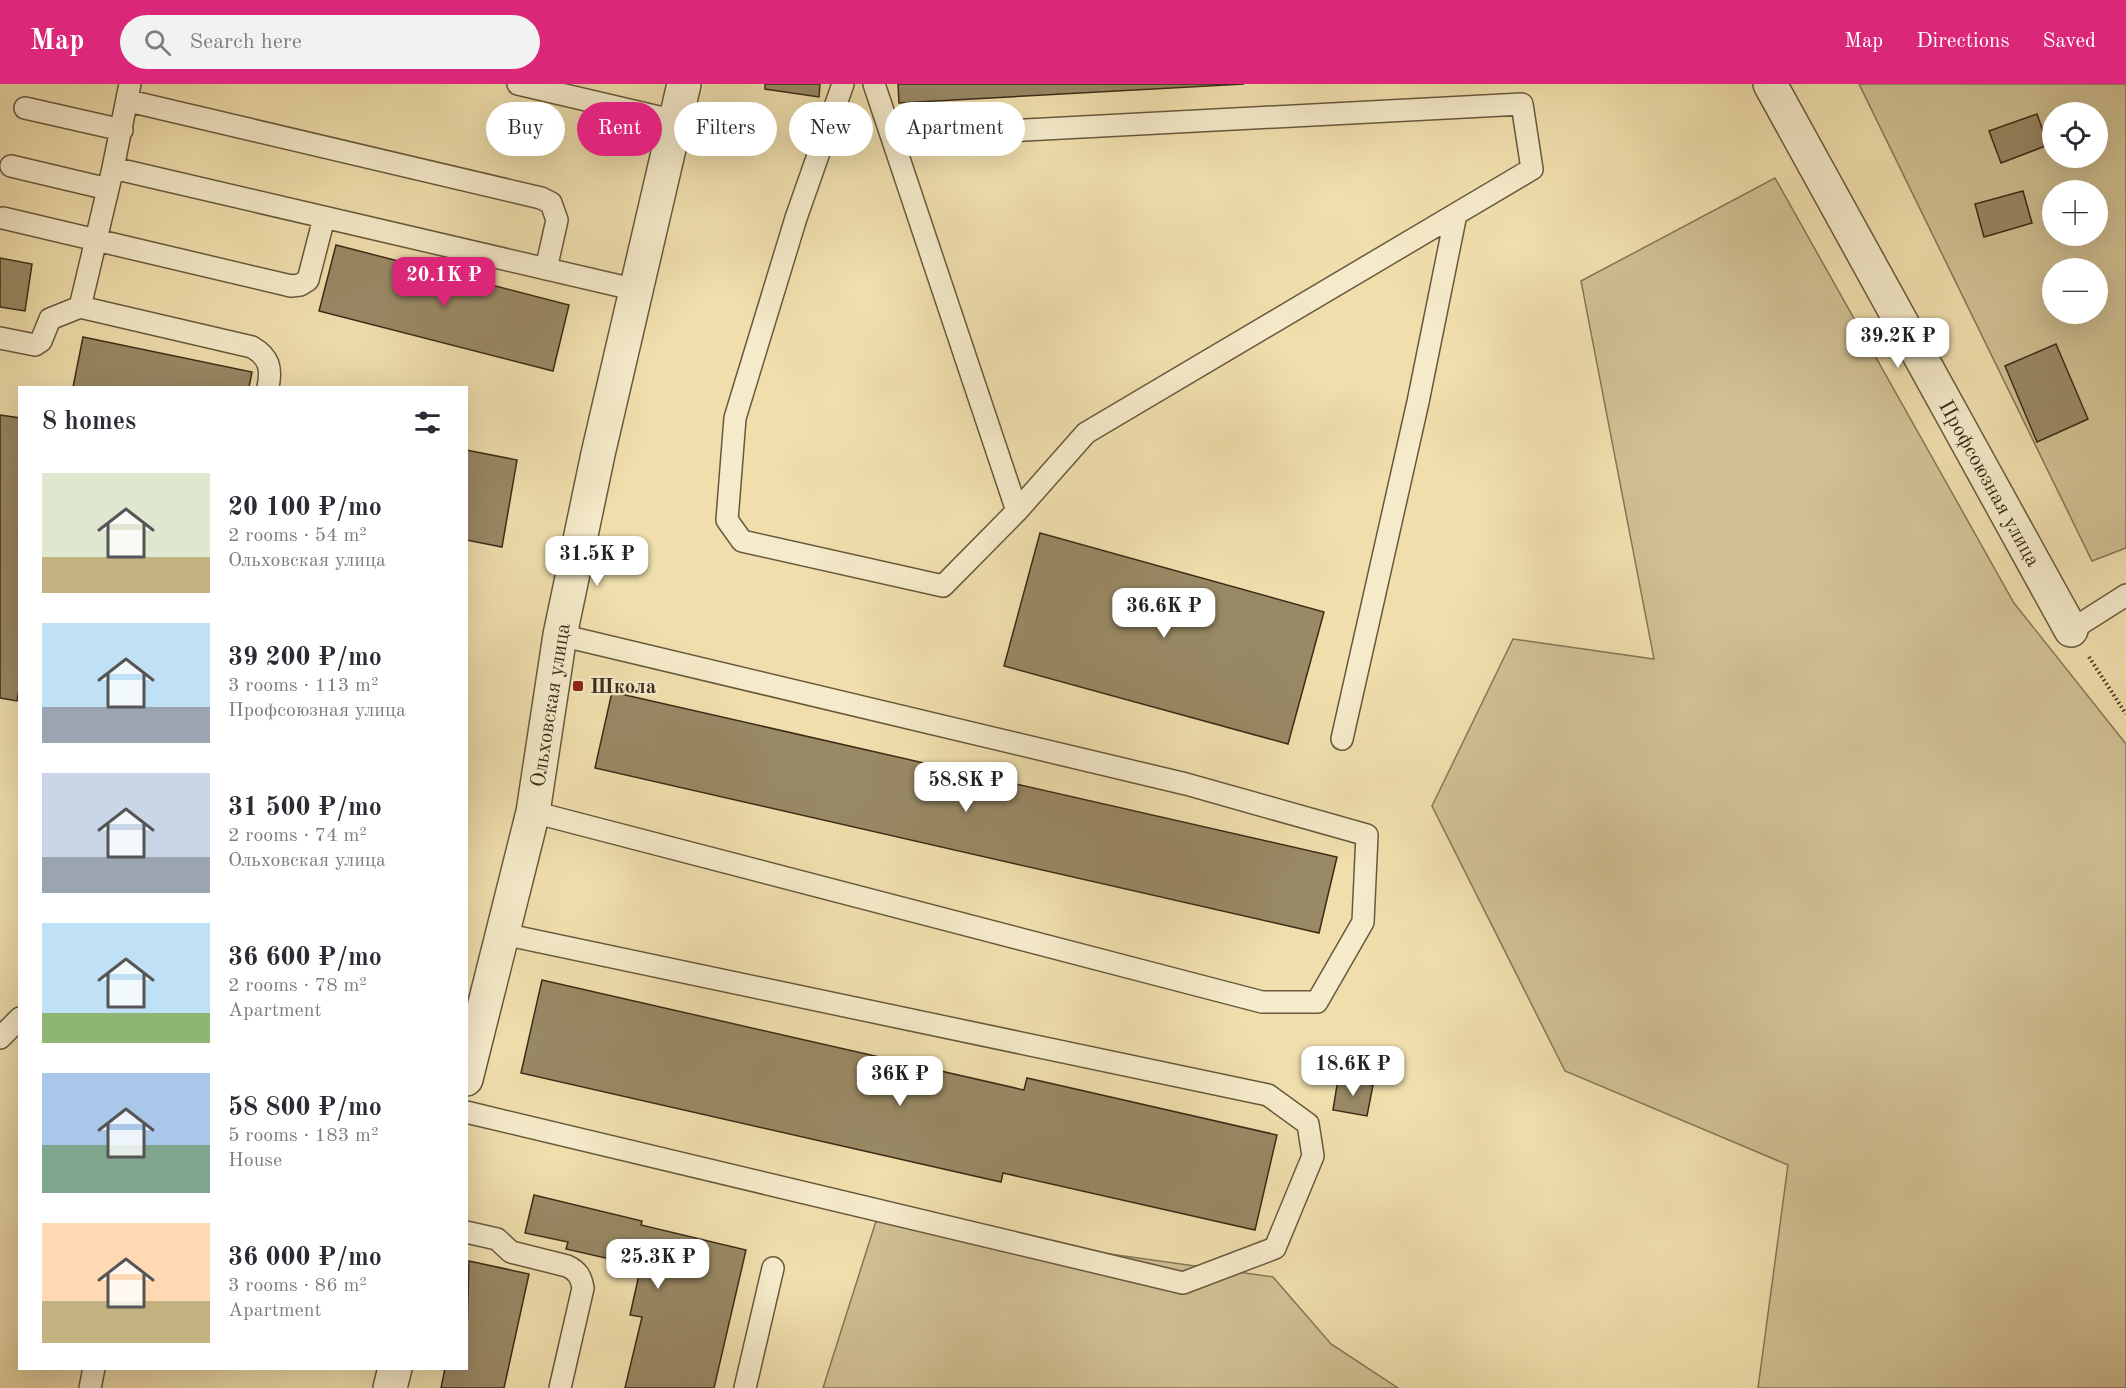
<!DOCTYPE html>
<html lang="en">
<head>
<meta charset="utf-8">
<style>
  body { margin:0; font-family:"Old Standard TT",serif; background:#f2f2f3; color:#2b2b33; height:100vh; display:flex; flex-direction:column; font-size:22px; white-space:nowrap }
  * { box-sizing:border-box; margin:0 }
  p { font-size:20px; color:#7c7c81 }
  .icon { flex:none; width:33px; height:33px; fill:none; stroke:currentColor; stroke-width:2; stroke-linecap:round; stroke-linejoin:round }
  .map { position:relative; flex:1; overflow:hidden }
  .side { position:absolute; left:18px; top:302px; width:450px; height:984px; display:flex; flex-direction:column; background:#fff; border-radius:0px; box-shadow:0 6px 24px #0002 }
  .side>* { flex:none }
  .top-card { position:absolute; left:486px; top:18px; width:570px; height:54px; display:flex; gap:12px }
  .buttons { position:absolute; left:2042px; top:18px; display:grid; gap:12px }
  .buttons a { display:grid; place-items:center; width:66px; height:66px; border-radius:50%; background:#fff; box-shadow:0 6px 24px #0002; font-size:30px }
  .price { position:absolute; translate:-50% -51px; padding:0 14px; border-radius:12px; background:#fff; color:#222; font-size:20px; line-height:39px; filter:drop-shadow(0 2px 3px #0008) }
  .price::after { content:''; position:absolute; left:50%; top:36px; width:18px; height:14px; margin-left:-9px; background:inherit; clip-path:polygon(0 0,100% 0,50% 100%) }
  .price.active { background:#db2777; color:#fff }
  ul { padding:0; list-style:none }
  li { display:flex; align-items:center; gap:18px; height:150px; padding:0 24px }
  li span { display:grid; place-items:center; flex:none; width:168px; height:120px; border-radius:0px; color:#555 }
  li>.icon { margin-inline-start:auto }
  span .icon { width:72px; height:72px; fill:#fffc; stroke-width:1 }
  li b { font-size:26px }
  h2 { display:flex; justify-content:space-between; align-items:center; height:72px; padding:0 24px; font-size:26px }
  .chip { padding:0 21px; border-radius:27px; background:#fff; box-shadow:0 6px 24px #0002; font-size:21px; line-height:54px }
  .chip.active { background:#db2777; color:#fff }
  header { display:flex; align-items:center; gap:36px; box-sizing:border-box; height:84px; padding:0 30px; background:#db2777; color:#fff }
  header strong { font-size:28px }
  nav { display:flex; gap:33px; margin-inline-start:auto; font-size:21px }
  .search { width:420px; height:54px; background:#f2f2f3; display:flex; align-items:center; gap:15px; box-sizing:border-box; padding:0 21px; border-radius:33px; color:#7c7c81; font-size:22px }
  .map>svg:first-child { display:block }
  .green { fill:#d1c194; stroke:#867656; stroke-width:1.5; fill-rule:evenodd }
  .building { fill:#998965; stroke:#3b2c18; stroke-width:1.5 }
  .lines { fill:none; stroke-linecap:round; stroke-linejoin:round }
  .service-casing { stroke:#68593d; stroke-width:24 }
  .minor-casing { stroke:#68593d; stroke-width:36 }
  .path { stroke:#3b2c18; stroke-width:4; stroke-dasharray:1.5 3; stroke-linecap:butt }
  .service { stroke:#f5eaca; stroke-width:21 }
  .minor { stroke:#f5eaca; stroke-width:33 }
  .poi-dot { fill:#8f2418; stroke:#f5eaca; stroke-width:2 }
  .labels { text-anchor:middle; stroke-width:4.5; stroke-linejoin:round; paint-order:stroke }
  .street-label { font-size:21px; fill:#3b2c18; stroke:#f5eaca }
  .poi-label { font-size:21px; font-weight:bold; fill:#3b2c18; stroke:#f5eaca; text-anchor:start }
</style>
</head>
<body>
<header>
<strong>Map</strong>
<div class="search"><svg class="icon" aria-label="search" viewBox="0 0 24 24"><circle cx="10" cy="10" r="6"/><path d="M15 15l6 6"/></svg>Search here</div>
<nav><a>Map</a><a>Directions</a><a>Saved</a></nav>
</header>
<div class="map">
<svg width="2126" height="1304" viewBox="0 0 2126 1304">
  <rect width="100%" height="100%" fill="#f0dfad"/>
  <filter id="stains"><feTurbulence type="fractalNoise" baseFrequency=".00333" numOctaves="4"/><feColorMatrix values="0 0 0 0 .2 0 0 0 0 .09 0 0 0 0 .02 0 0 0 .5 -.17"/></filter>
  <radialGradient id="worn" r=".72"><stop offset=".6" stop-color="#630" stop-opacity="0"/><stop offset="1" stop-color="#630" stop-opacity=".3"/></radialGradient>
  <!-- green -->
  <path class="green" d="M 1859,0 L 2126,0 L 2126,464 L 2092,477 ZM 2052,28 L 2097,28 L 2097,74 L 2052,74 ZM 2052,106 L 2097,106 L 2097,152 L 2052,152 ZM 2052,184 L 2097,184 L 2097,230 L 2052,230 Z
    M 1775,94 L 2014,519 L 2126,660 L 2126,1304 L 1758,1304 L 1788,1081 L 1565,987 L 1432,722 L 1513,555 L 1654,575 L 1581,197 Z
    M 876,1137 L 1273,1193 L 1331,1260 L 1398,1304 L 823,1304 Z"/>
  <!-- building -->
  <path class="building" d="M 765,0 L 820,0 L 819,13 L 765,5 Z
    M 898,0 L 1244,0 L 899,19 Z
    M 2037,30 L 2048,61 L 2001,79 L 1989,47 Z
    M 2023,107 L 2032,139 L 1984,153 L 1975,120 Z
    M 336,161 L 569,221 L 553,287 L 319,227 Z
    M 0,174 L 32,180 L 25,227 L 0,223 Z
    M 83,253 L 252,288 L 249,303 L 73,303 Z
    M 2056,260 L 2088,335 L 2037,358 L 2005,282 Z
    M 0,331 L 20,334 L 20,599 L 17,617 L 0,614 Z
    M 466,366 L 517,376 L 502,463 L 466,456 Z
    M 1040,449 L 1324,528 L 1288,660 L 1004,582 Z
    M 612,608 L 1337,773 L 1319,849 L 595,684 Z
    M 542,896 L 1024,1006 L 1027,994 L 1277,1051 L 1255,1146 L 1003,1089 L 1001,1098 L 521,989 Z
    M 1338,995 L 1373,1001 L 1367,1032 L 1333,1026 Z
    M 534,1111 L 642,1137 L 641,1141 L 746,1166 L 714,1304 L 625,1304 L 642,1233 L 630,1231 L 641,1182 L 566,1165 L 568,1158 L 525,1149 Z
    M 469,1177 L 529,1190 L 504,1304 L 441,1304 L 445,1284 L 466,1284 Z"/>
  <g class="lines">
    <defs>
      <path id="service" d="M 130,0 L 113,84 L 637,206
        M 518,0 L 676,37
        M 843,0 L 796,134 L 735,334 L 727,436 L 742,457 L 943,502 L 1017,427 L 874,0
        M 129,17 L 541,114 L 551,119 L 557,136 L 546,185
        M 25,24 L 122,46
        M 892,53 L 1522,20 L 1532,85 L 1086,349 L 1017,427
        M 11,82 L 108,105
        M 113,84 L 80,223 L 252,263 C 269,273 272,284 268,303
        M 3,134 L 291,202 L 300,201 L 308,196 L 324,134
        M 0,254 L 35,261 L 41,257 L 50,235 L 80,223
        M 2071,546 L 2126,511
        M 1342,655 L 1418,318 L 1456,130
        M 533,728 L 1262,918 L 1317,918 L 1363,838 L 1367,751 L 1186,700 L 560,551
        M 0,954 L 20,934
        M 466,1028 L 1183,1199 L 1275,1164 L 1313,1072 L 1308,1040 L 1268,1011 L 503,850
        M 466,1148 L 497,1155 L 511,1168 L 567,1182 C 578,1187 581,1193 583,1204 L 560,1304
        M 90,1304 L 94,1284
        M 745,1304 L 773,1184"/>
      <path id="minor" d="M 1770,0 L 2071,546
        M 466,995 L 533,728 L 560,551 L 598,370 L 684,0
        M 390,1304 L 395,1284"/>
    </defs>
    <!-- service casing -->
    <use href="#service" class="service-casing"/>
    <!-- minor casing -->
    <use href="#minor" class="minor-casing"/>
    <!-- path -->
    <path class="path" d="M 2089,573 L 2126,630"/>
    <!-- service -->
    <use href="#service" class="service"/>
    <!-- minor -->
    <use href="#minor" class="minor"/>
  </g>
  <!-- markers -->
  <rect class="poi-dot" x="572" y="596" width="12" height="12" rx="3"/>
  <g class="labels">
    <!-- street labels -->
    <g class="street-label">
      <text transform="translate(1990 399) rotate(61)" y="7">Профсоюзная улица</text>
      <text transform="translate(550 621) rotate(-81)" y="7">Ольховская улица</text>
    </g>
    <!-- poi labels -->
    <g class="poi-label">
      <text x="590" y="609">Школа</text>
    </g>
  </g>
  <rect width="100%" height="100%" filter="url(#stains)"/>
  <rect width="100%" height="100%" fill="url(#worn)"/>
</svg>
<div class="buttons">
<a><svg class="icon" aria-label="locate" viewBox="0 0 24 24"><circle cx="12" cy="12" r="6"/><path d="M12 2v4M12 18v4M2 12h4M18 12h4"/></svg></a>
<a>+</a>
<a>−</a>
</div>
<b class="price active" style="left:444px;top:224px">20.1K ₽</b>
<b class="price" style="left:1898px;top:285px">39.2K ₽</b>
<b class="price" style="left:597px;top:503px">31.5K ₽</b>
<b class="price" style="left:1164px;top:555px">36.6K ₽</b>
<b class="price" style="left:966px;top:729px">58.8K ₽</b>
<b class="price" style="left:1353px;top:1013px">18.6K ₽</b>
<b class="price" style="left:900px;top:1023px">36K ₽</b>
<b class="price" style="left:658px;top:1206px">25.3K ₽</b>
<div class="top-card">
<a class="chip">Buy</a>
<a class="chip active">Rent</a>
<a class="chip">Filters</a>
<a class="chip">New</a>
<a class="chip">Apartment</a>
</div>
<section class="side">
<h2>8 homes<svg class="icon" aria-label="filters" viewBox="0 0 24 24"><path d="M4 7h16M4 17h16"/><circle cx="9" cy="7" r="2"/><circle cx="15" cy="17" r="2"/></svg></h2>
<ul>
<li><span style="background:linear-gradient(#dfe7d0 70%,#c2b280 0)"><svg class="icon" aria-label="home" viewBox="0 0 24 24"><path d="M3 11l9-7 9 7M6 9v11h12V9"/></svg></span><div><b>20 100 ₽/mo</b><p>2 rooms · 54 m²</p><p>Ольховская улица</p></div></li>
<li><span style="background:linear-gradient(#bfe0f5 70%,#9aa5b1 0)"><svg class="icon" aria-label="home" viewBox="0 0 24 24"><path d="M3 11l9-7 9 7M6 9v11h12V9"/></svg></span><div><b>39 200 ₽/mo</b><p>3 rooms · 113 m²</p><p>Профсоюзная улица</p></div></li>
<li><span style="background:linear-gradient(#c9d6e8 70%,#9aa5b1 0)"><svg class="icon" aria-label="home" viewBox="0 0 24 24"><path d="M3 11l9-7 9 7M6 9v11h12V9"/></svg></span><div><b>31 500 ₽/mo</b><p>2 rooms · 74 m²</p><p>Ольховская улица</p></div></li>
<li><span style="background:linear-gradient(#bfe0f5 75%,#8fb573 0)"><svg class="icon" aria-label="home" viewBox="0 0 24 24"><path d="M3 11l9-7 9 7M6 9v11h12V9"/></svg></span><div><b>36 600 ₽/mo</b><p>2 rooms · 78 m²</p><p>Apartment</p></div></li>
<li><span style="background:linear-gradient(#a9c7e8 60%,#7fa58c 0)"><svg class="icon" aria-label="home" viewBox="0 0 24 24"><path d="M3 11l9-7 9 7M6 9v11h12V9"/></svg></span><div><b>58 800 ₽/mo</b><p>5 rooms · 183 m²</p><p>House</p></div></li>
<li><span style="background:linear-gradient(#ffd9b3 65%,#c2b280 0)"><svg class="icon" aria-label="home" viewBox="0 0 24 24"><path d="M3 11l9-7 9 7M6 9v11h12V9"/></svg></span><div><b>36 000 ₽/mo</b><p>3 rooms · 86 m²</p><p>Apartment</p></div></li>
</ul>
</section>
</div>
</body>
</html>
